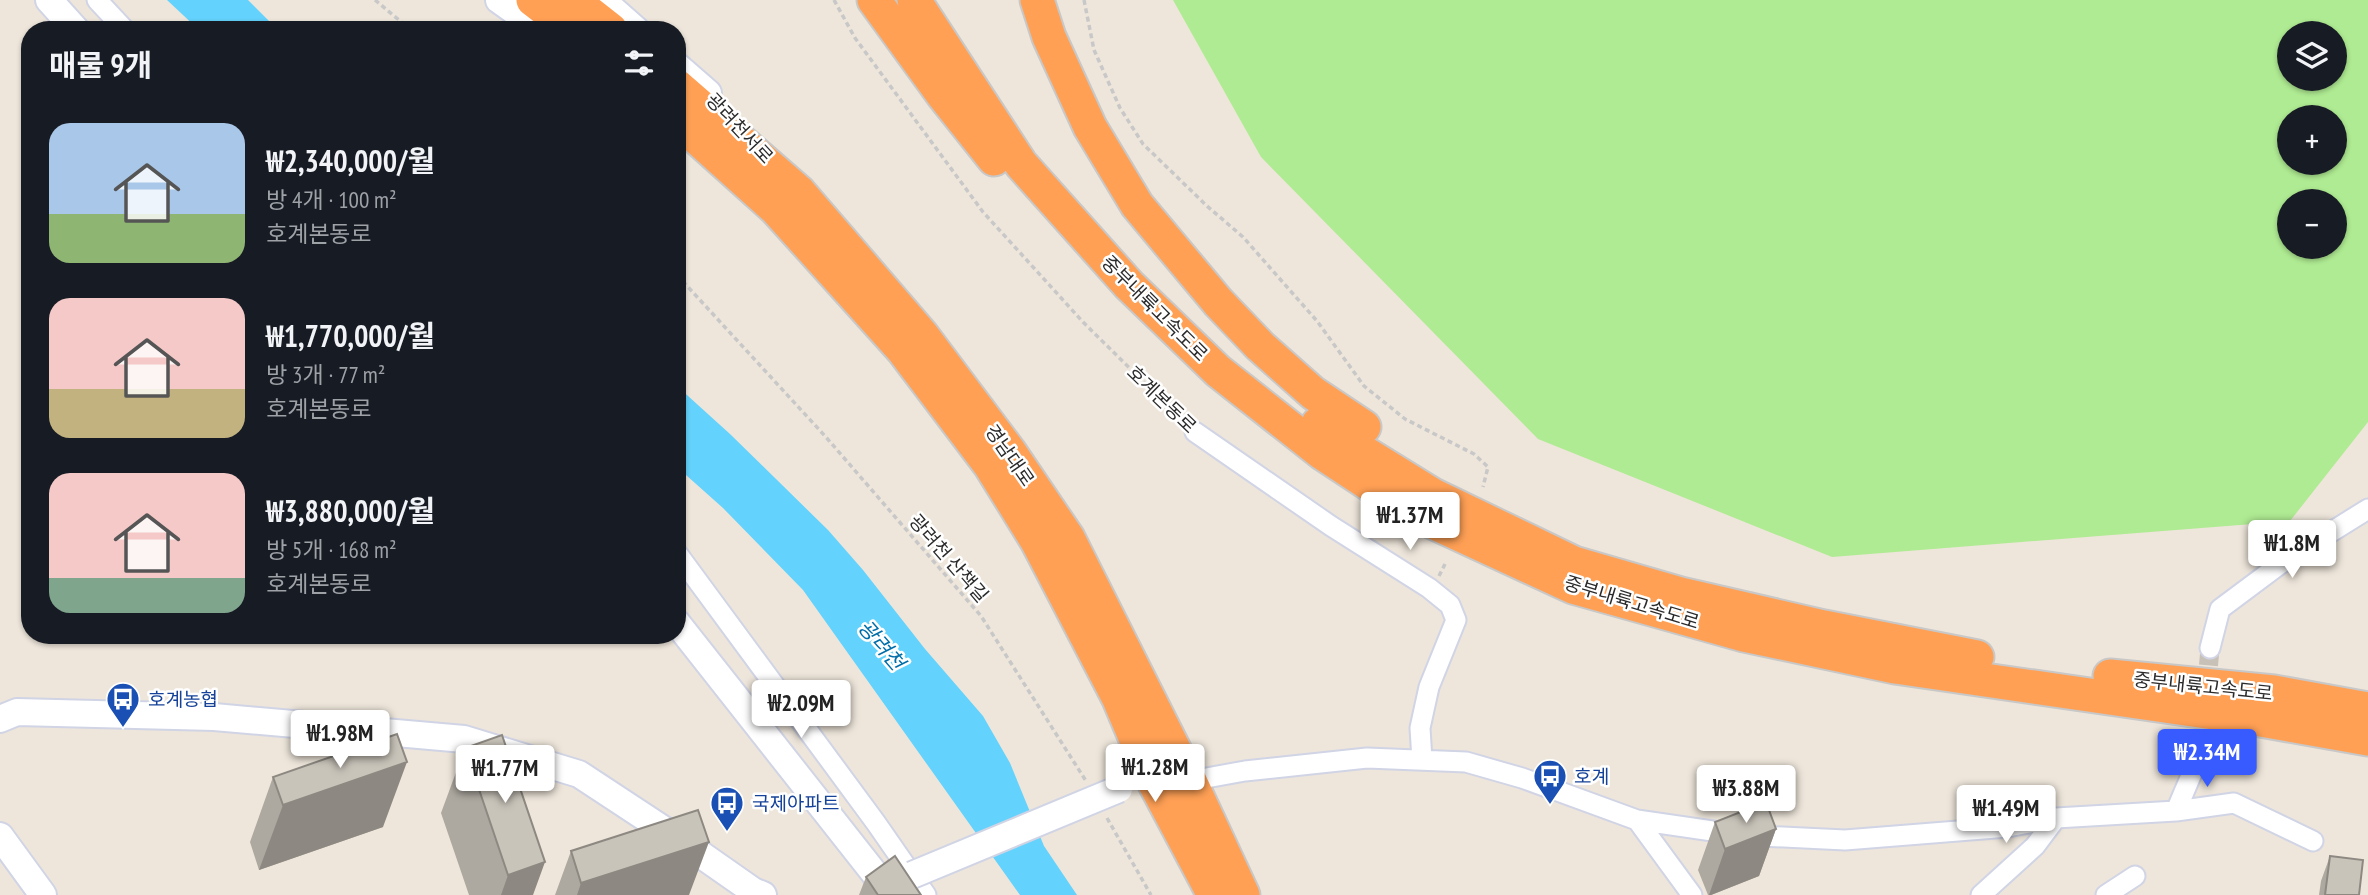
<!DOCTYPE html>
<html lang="ko">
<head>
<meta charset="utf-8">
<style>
  body { margin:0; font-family:"PT Sans Narrow","Noto Sans KR",sans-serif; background:#20242c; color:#f1f3f6; height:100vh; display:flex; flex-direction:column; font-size:26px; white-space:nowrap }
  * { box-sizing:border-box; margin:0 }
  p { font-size:23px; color:#9ea1a6 }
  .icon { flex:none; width:38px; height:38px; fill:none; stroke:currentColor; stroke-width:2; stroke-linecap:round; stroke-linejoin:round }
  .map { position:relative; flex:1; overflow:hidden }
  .drawer { position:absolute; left:21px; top:21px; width:665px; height:623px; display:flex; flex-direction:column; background:#171b24; border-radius:28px; box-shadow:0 2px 5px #0004 }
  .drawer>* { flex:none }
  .fabs { position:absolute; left:2277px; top:21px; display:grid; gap:14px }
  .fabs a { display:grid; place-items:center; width:70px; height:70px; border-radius:50%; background:#171b24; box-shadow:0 2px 5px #0004; font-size:35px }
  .price { position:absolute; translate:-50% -60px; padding:0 16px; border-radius:7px; background:#fff; color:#222; font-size:23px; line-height:46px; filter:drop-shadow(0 2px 4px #0008) }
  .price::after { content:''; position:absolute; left:50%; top:42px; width:21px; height:16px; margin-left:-10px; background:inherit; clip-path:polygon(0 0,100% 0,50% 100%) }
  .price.on { background:#375bff; color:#fff }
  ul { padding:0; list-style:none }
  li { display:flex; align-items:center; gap:21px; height:175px; padding:0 28px }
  li span { display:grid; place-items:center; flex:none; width:196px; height:140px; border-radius:21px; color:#555 }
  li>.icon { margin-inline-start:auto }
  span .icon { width:84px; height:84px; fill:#fffc; stroke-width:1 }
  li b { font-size:30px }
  h2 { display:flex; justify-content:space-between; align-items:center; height:84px; padding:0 28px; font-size:30px }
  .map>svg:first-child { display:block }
  .green { fill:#afeb92; fill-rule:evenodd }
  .water { fill:#63d2fc }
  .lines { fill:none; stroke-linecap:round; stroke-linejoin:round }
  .street-tunnel { stroke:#c7c1b8; stroke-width:19; stroke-dasharray:19 10; stroke-linecap:butt }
  .street-casing { stroke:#d0d4e5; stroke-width:23 }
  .secondary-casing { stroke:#d0d4e5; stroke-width:30 }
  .highway-casing { stroke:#c8c8c8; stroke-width:37 }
  .path { stroke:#c8c8c8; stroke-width:3.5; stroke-dasharray:5 3.5; stroke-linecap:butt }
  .street { stroke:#fff; stroke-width:19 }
  .secondary { stroke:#fff; stroke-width:26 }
  .highway { stroke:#ffa055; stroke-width:33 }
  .secondary-bridge-casing { stroke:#d0d4e5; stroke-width:30; stroke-linecap:butt }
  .secondary-bridge { stroke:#fff; stroke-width:26 }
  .wall { fill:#ada9a0 }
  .shaded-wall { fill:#8d8982 }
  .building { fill:#c9c4ba; stroke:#8d8982; stroke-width:2 }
  .labels { text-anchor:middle; stroke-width:5; stroke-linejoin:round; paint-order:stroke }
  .street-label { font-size:19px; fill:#2b2b2b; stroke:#fff }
  .transit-label { font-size:19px; fill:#164399; stroke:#fff; text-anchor:start }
  .water-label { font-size:21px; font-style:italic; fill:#006ea9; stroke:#fff }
</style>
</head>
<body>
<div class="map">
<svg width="2368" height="895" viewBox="0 0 2368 895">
  <rect width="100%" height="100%" fill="#eee6db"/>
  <!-- green -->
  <path class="green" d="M 1173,0 L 2368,0 L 2368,422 L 2290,521 L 1832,557 L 1538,439 L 1261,157 ZM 2289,33 L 2334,33 L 2334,79 L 2289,79 ZM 2289,117 L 2334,117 L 2334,163 L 2289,163 ZM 2289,201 L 2334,201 L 2334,247 L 2289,247 Z"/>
  <!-- water -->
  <path class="water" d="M 167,0 L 248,0 L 278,30 L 199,30 Z
    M 677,386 L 730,434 L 828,530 L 863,570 L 925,649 L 983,716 L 1010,763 L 1044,846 L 1077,895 L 1020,895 L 803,590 L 723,508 L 677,467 Z"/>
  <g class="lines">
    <!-- street-tunnel -->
    <path class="street-tunnel" d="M 2201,752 L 2210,648"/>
    <defs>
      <path id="street" d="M 97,0 L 125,30
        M 1195,432 L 1331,526 L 1429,588 L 1450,605 L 1456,620 L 1429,687 L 1420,728 L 1422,760
        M 677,553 L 876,823 L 926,895
        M 2210,648 L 2220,609 L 2283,562 L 2368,509
        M 1190,781 L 1245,771 L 1367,758 L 1466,762 L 1522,778 L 1637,820 L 1740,835 L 1845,840 L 2008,827 L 2056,818 L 2176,811 L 2234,803 L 2313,841
        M 2176,811 L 2201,752
        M 1637,820 L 1692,895
        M 1981,895 L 2035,846 L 2056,818
        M 2106,895 L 2135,876"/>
      <path id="secondary" d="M 49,0 L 76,30
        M 499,0 L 541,30
        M 602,0 L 636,30
        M 677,66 L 708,93
        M 677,623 L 886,888
        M 0,719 L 17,712 L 214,717 L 464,739 L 579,774 L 693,849 L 753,891 L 763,895
        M 0,836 L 43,895"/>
      <path id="highway" d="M 533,0 L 572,30
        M 573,0 L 611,30
        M 874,0 L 943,95 L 994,159
        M 914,0 L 1021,164 L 1129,285 L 1218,371 L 1322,453 L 1413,513 L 1573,587 L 1744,635 L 1895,667 L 2255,719 L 2368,739
        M 1037,0 L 1049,37 L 1090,127 L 1137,205 L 1218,302 L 1260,346 L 1313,393 L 1364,427
        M 677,86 L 799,192 L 922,335 L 1009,451 L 1068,538 L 1190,781 L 1243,895
        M 677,120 L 776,209 L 903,350 L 990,465 L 1037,541 L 1119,699 L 1153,780 L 1214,895
        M 1318,424 L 1433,495 L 1574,563 L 1681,594 L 1824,627 L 1977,657
        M 2110,676 L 2274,692 L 2368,709"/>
    </defs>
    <!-- street casing -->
    <use href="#street" class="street-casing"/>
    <!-- secondary casing -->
    <use href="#secondary" class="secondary-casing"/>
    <!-- highway casing -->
    <use href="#highway" class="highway-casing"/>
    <!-- path -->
    <path class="path" d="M 375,0 L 411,30
      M 834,0 L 855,38 L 983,212 L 1083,322 L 1183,421
      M 1084,0 L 1094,50 L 1120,108 L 1143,144 L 1207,206 L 1243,237 L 1317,321 L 1364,386 L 1405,419 L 1474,454 L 1488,467 L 1483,487
      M 677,275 L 825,436 L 981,616 L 1086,781
      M 1439,576 L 1446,562
      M 1107,818 L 1151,895"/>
    <!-- street -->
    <use href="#street" class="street"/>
    <!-- secondary -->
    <use href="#secondary" class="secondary"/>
    <!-- highway -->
    <use href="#highway" class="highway"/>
    <defs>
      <path id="secondary-bridge" d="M 912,875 L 1119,789"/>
    </defs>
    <!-- secondary-bridge casing -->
    <use href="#secondary-bridge" class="secondary-bridge-casing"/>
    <!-- secondary-bridge -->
    <use href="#secondary-bridge" class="secondary-bridge"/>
  </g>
  <!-- wall -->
  <path class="wall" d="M 465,748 L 533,895 L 469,895 L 441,813 Z
    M 273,777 L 383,827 L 259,870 L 250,842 Z
    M 1715,822 L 1776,829 L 1759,876 L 1711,895 L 1708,895 L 1698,870 Z
    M 571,851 L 689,895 L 555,895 Z
    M 2330,856 L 2359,895 L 2319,895 L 2321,881 Z
    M 866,877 L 921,895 L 859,895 Z"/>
  <!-- shaded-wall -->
  <path class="shaded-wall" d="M 407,762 L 383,827 L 259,870 L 283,805 Z
    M 1776,829 L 1759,876 L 1711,895 L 1709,895 L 1725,849 Z
    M 709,842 L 689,895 L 577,895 L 581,883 Z
    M 545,862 L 533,895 L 501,895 L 508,875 Z"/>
  <!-- building -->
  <path class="building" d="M 397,734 L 407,762 L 283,805 L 273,777 Z
    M 502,735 L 545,862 L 508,875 L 465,748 Z
    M 1766,802 L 1776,829 L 1725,849 L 1715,822 Z
    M 698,810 L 709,842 L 581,883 L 571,851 Z
    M 895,856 L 921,895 L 878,895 L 866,877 Z
    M 2330,856 L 2363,860 L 2359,895 L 2325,895 Z"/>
  <!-- icons -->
  <defs>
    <symbol id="bus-pin" viewBox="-11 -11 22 30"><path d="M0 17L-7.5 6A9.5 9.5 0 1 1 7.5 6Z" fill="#1a4fb4" stroke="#fff"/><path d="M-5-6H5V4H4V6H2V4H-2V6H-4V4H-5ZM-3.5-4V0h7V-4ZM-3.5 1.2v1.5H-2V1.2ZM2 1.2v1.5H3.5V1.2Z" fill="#fff"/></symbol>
  </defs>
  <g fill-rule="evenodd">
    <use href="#bus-pin" x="104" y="680" width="38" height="52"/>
    <use href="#bus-pin" x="1531" y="757" width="38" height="52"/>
    <use href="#bus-pin" x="708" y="784" width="38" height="52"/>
  </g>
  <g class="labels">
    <!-- street labels -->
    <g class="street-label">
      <text transform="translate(740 128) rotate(47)" y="7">광려천서로</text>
      <text transform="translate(1155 308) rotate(45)" y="7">중부내륙고속도로</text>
      <text transform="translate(1162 399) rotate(44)" y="7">호계본동로</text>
      <text transform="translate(1010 455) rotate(55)" y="7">경남대로</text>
      <text transform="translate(949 558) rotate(49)" y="7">광려천 산책길</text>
      <text transform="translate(1632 602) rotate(17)" y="7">중부내륙고속도로</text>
      <text transform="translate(2203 686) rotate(6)" y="7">중부내륙고속도로</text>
    </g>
    <!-- transit labels -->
    <g class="transit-label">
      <text x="148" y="706">호계농협</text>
      <text x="1574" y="783">호계</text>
      <text x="752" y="810">국제아파트</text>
    </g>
    <!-- water labels -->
    <g class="water-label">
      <text transform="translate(881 645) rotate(49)" y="7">광려천</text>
    </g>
  </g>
</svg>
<div class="fabs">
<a><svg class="icon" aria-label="layers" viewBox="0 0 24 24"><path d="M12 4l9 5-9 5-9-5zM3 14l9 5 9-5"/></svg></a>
<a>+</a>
<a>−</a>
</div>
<b class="price" style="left:1410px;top:552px">₩1.37M</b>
<b class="price" style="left:2292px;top:580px">₩1.8M</b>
<b class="price" style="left:801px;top:740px">₩2.09M</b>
<b class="price" style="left:340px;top:770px">₩1.98M</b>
<b class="price on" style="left:2207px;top:789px">₩2.34M</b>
<b class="price" style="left:1155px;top:804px">₩1.28M</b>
<b class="price" style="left:505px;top:805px">₩1.77M</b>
<b class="price" style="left:1746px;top:825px">₩3.88M</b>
<b class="price" style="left:2006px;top:845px">₩1.49M</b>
<section class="drawer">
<h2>매물 9개<svg class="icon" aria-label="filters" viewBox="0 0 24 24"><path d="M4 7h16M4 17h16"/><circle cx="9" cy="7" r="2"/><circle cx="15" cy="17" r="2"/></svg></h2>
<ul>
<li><span style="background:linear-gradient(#a9c7e8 65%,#8fb573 0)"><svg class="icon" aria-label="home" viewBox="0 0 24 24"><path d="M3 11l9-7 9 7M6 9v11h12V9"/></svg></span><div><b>₩2,340,000/월</b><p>방 4개 · 100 m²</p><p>호계본동로</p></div></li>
<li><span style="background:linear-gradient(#f6c9c9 65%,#c2b280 0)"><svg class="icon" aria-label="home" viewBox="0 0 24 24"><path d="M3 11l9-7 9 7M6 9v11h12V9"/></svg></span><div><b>₩1,770,000/월</b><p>방 3개 · 77 m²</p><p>호계본동로</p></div></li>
<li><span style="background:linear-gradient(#f6c9c9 75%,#7fa58c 0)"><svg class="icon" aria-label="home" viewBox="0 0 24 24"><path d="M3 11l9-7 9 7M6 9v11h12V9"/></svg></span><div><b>₩3,880,000/월</b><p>방 5개 · 168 m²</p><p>호계본동로</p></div></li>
</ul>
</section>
</div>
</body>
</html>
